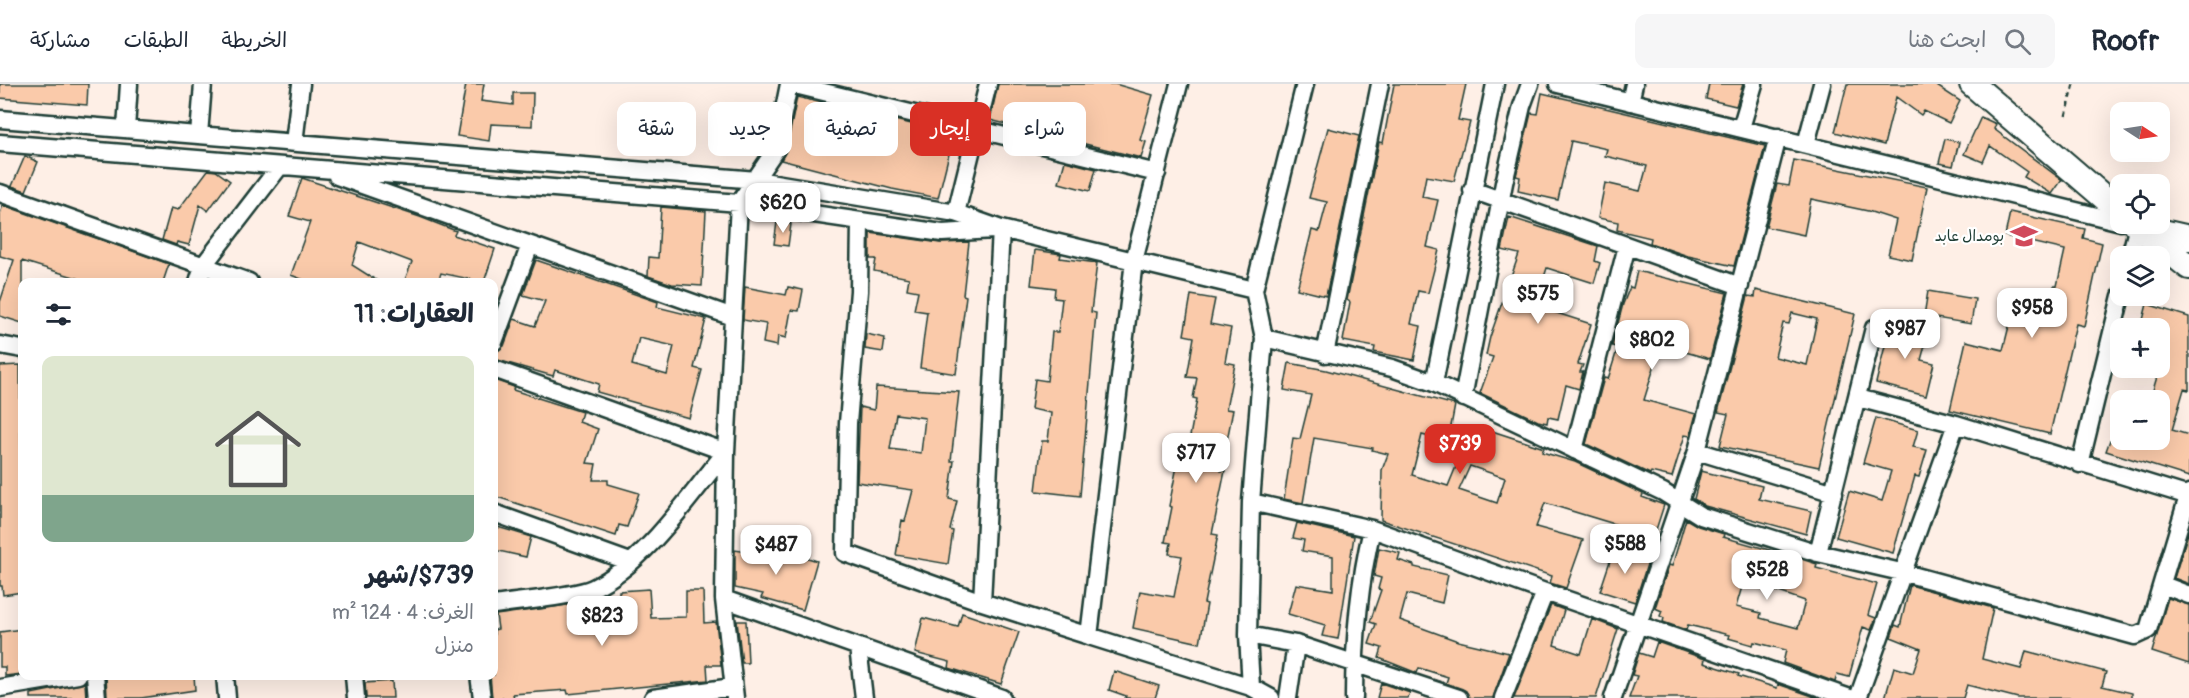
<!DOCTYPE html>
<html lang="ar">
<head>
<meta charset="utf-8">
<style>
  body { margin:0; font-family:Pangolin,"Playpen Sans Arabic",sans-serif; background:#f6f6f7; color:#1f2937; direction:rtl; height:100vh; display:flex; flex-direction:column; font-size:22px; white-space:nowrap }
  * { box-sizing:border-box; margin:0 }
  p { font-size:20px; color:#747a83 }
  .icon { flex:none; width:33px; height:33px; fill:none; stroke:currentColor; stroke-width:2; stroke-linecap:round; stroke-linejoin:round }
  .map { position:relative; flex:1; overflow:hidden; direction:ltr }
  .drawer { position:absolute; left:18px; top:194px; width:480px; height:402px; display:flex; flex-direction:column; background:#fff; border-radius:12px; box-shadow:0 6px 24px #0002; direction:rtl }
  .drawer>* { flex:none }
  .top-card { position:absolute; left:516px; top:18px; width:570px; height:54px; direction:rtl; display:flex; gap:12px }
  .needle { width:39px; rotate:102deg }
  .tools { position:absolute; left:2110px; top:18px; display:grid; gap:12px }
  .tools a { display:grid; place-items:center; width:60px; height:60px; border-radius:12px; background:#fff; box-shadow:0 6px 24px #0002; font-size:30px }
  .price { position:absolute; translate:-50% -51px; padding:0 14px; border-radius:12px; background:#fff; color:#222; font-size:20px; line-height:39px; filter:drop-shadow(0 2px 3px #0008) }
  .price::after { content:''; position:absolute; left:50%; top:36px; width:18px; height:14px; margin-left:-9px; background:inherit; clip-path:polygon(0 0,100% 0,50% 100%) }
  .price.active { background:#d93025; color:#fff }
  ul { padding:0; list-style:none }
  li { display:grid; align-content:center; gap:12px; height:318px; padding:0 24px }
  li span { display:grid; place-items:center; height:186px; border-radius:12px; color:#555 }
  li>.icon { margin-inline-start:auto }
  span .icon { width:108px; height:108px; fill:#fffc; stroke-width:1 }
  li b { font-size:26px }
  h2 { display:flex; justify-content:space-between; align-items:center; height:72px; padding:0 24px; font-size:26px }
  .pill { padding:0 21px; border-radius:12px; background:#fff; box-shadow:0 6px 24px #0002; font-size:21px; line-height:54px }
  .pill.active { background:#d93025; color:#fff }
  header { display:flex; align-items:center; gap:36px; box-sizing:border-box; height:84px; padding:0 30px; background:#fff; border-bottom:2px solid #e0e1e3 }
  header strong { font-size:28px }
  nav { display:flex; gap:33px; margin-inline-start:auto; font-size:21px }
  .search { width:420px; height:54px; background:#f6f6f7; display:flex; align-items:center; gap:15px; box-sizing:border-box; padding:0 21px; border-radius:12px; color:#747a83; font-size:22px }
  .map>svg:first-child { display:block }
  .building { fill:#facaaa; stroke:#1f3d34; stroke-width:1.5; fill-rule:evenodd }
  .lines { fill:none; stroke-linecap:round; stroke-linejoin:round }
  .minor-casing { stroke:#1f3d34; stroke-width:21 }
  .secondary-casing { stroke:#1f3d34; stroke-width:28 }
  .path { stroke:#1f3d34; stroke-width:3; stroke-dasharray:4.5 4.5; stroke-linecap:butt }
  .minor { stroke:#fff; stroke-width:16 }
  .secondary { stroke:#fff; stroke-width:24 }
  .labels { text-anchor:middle; stroke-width:4.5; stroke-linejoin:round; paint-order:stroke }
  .poi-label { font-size:15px; fill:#1f3d34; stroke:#fff; text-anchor:end }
</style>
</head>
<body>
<header>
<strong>Roofr</strong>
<div class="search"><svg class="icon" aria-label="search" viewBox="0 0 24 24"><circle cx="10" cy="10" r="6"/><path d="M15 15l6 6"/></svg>ابحث هنا</div>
<nav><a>الخريطة</a><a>الطبقات</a><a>مشاركة</a></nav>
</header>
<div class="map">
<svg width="2189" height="614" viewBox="0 0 2189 614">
  <rect width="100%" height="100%" fill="#feefe6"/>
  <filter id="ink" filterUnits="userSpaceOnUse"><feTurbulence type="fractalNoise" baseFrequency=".0167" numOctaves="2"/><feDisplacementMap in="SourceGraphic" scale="12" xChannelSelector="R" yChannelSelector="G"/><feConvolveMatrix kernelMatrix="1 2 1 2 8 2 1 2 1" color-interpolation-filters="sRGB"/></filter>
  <g filter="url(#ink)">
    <!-- building -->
    <path class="building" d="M 0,0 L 88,0 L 87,21 L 0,14 Z
      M 466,0 L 484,0 L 481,17 L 513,21 L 513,9 L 533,9 L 532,42 L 491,40 L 489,57 L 457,52 Z
      M 998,0 L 1115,0 L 1153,11 L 1140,56 L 1146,58 L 1141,74 L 990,36 Z
      M 1394,0 L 1466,0 L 1458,36 L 1470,38 L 1454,97 L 1426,92 L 1422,113 L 1438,116 L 1427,163 L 1439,166 L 1428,209 L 1418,207 L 1411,240 L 1421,242 L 1414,276 L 1374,268 L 1375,263 L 1343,257 L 1350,218 L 1347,216 L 1379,58 L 1383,59 Z
      M 1709,0 L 1743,0 L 1736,22 L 1706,15 Z
      M 1847,0 L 1934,0 L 1960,17 L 1949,39 L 1924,27 L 1921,31 L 1896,13 L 1884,61 L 1835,48 Z
      M 1542,9 L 1765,62 L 1734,182 L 1688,172 L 1650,159 L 1651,154 L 1617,146 L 1618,138 L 1598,134 L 1605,99 L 1640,107 L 1647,82 L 1605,72 L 1607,65 L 1571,57 L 1558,116 L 1518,107 L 1520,93 L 1516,92 L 1531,29 L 1538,30 Z
      M 797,13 L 954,50 L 938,114 L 892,105 L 781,76 L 786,67 Z
      M 1981,33 L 1996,40 L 1994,45 L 2062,96 L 2052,110 L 2024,93 L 2027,88 L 1990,62 L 1983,78 L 1964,70 Z
      M 1328,44 L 1359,52 L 1326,212 L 1297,205 L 1312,146 L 1319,148 L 1327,118 L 1309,114 Z
      M 1945,55 L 1959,58 L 1953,82 L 1939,79 Z
      M 25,72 L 38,78 L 26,107 L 12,102 Z
      M 1794,76 L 1927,103 L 1912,176 L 1888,171 L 1896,136 L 1868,127 L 1811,115 L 1804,151 L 1766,143 L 1777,100 L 1789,102 Z
      M 1065,77 L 1096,85 L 1090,107 L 1059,99 Z
      M 208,86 L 216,87 L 230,97 L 208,127 L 200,121 L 189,161 L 177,158 L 176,161 L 162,156 L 171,124 L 178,126 Z
      M 302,94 L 420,133 L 456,147 L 454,151 L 495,165 L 484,198 L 441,189 L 438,198 L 404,198 L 412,178 L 359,158 L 352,181 L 379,198 L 309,198 L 291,191 L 310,138 L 289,132 Z
      M 3,121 L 169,180 L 163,198 L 90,198 L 22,177 L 22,239 L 0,232 L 0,218 L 14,176 L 0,172 L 0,130 Z
      M 661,123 L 706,127 L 702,202 L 672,200 L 648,192 L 649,173 L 658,174 Z
      M 2010,128 L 2085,145 L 2083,154 L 2102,159 L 2084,242 L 2076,240 L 2050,350 L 1950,326 L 1966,257 L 2003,266 L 2012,230 L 2046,238 L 2054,202 L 2057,202 L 2065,166 L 2005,152 Z
      M 1509,133 L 1598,162 L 1595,177 L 1600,179 L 1594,199 L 1547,184 L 1537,215 L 1540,216 L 1538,223 L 1591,240 L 1578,280 L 1583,281 L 1580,288 L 1583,288 L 1579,305 L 1566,301 L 1558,335 L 1548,333 L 1547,339 L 1538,337 L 1480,309 L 1493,273 L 1486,271 L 1490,253 L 1519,170 L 1502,166 Z
      M 777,138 L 791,140 L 788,162 L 774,160 Z
      M 870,149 L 940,159 L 969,158 L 963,211 L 966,212 L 956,290 L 920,284 L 927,228 L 914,226 L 918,207 L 907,205 L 909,194 L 874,187 L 876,175 L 870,175 Z
      M 1035,166 L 1061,170 L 1060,174 L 1097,179 L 1091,228 L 1096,229 L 1080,412 L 1036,407 L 1042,357 L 1048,357 L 1051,329 L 1031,325 L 1035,295 L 1047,297 L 1052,248 L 1058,248 L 1062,215 L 1054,214 L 1055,204 L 1031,201 Z
      M 536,176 L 658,218 L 657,223 L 706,235 L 694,284 L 702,286 L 689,334 L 597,308 L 599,300 L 555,286 L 553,292 L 494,275 L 494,268 L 504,262 L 514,235 L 535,242 L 545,217 L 523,211 ZM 639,254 L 674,262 L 667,291 L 632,281 Z
      M 1637,187 L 1727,209 L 1710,275 L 1661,261 L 1644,316 L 1696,330 L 1690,352 L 1685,351 L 1672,393 L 1651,388 L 1650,390 L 1586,360 L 1604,294 L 1608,295 L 1618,263 L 1612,262 L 1623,220 L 1630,203 L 1633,204 Z
      M 745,203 L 786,211 L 788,203 L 803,206 L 799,227 L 791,226 L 786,254 L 778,252 L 777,262 L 763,259 L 766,240 L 743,236 Z
      M 1756,206 L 1855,230 L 1819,383 L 1720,362 L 1728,330 L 1718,328 L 1748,212 L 1755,213 ZM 1792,229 L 1817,235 L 1807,281 L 1775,273 L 1783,239 L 1789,240 Z
      M 1928,207 L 1975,215 L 1971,240 L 1924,232 Z
      M 1191,211 L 1215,215 L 1210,240 L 1231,244 L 1225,278 L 1235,280 L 1226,325 L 1233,326 L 1221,387 L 1225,387 L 1212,450 L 1218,451 L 1204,519 L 1207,520 L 1200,559 L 1133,544 L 1140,507 L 1174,513 L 1182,472 L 1169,470 L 1171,459 L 1165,458 L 1172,423 L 1169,422 L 1178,377 L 1185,379 L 1197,315 L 1193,314 L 1197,294 L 1187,293 L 1194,253 L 1184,251 Z
      M 2147,220 L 2189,233 L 2189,306 L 2184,305 L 2172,346 L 2189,351 L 2189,393 L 2106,367 L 2110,356 L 2160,356 L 2160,316 L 2150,316 L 2166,263 L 2160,262 L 2160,244 L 2141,244 Z
      M 1891,237 L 1929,247 L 1921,276 L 1934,279 L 1926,312 L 1876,299 Z
      M 866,250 L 885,254 L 883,268 L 865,265 Z
      M 1289,279 L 1326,286 L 1455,321 L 1448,358 L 1422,351 L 1412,391 L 1448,402 L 1462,368 L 1472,372 L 1483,344 L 1544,364 L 1542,368 L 1575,378 L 1643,410 L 1642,413 L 1664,421 L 1654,452 L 1545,419 L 1536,443 L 1583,456 L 1566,504 L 1550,499 L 1552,492 L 1381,436 L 1382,386 L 1388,370 L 1372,366 L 1373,364 L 1314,354 L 1303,419 L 1284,415 L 1293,354 L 1300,355 L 1311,311 L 1284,306 ZM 1470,382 L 1505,394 L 1497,419 L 1459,406 Z
      M 20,281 L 22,508 L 3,511 L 2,502 L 0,502 L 0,282 Z
      M 494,296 L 514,303 L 513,306 L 582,328 L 579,338 L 598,345 L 587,379 L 596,380 L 593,396 L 608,396 L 608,400 L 639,409 L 627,443 L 619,441 L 616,452 L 494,412 Z
      M 876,303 L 959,308 L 951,377 L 954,377 L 949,415 L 957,417 L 950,446 L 953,447 L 948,480 L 896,471 L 902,436 L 905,437 L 913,406 L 857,398 L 860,323 L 874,326 ZM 896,330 L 925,334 L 921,369 L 890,365 Z
      M 1876,334 L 1918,346 L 1913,363 L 1927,366 L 1919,393 L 1915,392 L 1893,469 L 1836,453 L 1849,407 L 1882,417 L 1891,387 L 1863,379 Z
      M 1701,387 L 1762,402 L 1759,415 L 1811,427 L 1806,450 L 1705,422 L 1694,415 Z
      M 1686,435 L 1698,442 L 1724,450 L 1723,453 L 1798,474 L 1817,480 L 1816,484 L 1877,500 L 1868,531 L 1876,534 L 1871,546 L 1863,543 L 1849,593 L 1837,590 L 1835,598 L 1783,579 L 1786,566 L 1754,558 L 1753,561 L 1728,554 L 1729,551 L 1688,541 L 1686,546 L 1663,538 L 1664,534 L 1660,532 L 1662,527 L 1655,524 L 1669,481 L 1672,482 ZM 1744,496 L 1805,517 L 1798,544 L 1760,534 L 1761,529 L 1736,523 Z
      M 1297,439 L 1354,452 L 1338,555 L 1322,552 L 1325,541 L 1288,530 L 1296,500 L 1333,506 L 1333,472 L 1302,467 L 1304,456 L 1293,454 Z
      M 494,442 L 531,453 L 526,473 L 494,466 Z
      M 2189,446 L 2189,500 L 2174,494 Z
      M 776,463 L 817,477 L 803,526 L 761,514 L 763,510 L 735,504 L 735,466 L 774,472 Z
      M 1379,464 L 1400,469 L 1398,476 L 1414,481 L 1414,483 L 1448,491 L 1442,519 L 1407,510 L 1400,536 L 1458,557 L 1509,569 L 1493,614 L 1469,614 L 1466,607 L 1446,599 L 1448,593 L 1419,584 L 1417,589 L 1379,574 L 1382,564 L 1369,560 L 1376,540 L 1370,538 L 1381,506 L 1378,505 L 1381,494 L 1374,492 Z
      M 1614,465 L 1649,474 L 1635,518 L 1600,507 Z
      M 1910,501 L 1993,524 L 1982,575 L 2021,585 L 2026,567 L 2106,588 L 2102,602 L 2132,609 L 2132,614 L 2018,614 L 1967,601 L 1963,614 L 1885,614 L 1894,583 L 1913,589 L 1921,565 L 1891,553 L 1895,541 L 1900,543 Z
      M 649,505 L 651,534 L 686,533 L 686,507 L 703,507 L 704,539 L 716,538 L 721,581 L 707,581 L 708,596 L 568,610 L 567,606 L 513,610 L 514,614 L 492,614 L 490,591 L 494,591 L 494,546 L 498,545 L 496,531 L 574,520 L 599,513 L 619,512 L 619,507 Z
      M 2168,514 L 2189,521 L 2189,580 L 2152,568 Z
      M 1551,521 L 1564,526 L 1554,561 L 1581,570 L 1592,535 L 1618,545 L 1596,614 L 1514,614 Z
      M 962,529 L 1019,548 L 1001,600 L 949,584 L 950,578 L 915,569 L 923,534 L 958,543 Z
      M 737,537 L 746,537 L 748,579 L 742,579 Z
      M 22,545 L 22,590 L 5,592 L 5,583 L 0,583 L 0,548 Z
      M 1657,558 L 1705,575 L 1704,579 L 1739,590 L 1738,592 L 1777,604 L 1778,600 L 1818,614 L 1629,614 L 1637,592 L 1632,591 L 1639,569 L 1652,573 Z
      M 1114,587 L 1159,602 L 1155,614 L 1125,614 L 1126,612 L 1109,606 Z
      M 106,591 L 194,591 L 195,606 L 141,614 L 107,614 Z
      M 392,597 L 393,614 L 366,614 L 365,599 Z
      M 85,599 L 86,614 L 31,614 L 31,610 Z
      M 1381,599 L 1410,609 L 1408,614 L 1377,614 Z"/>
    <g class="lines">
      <defs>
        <path id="minor" d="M 791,0 L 1157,89
          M 1179,0 L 1134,177 L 1001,145 L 982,518 L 1089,552 L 1134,177 L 1254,206
          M 1305,0 L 1254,206 L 1264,254 L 1251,418 L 1248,551 L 1296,560 L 1459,614
          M 1558,0 L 2121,138
          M 1630,18 L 1634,0
          M 0,35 L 757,96 L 956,129 L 1001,145
          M 1741,44 L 1754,0
          M 126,45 L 129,0
          M 199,51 L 203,0
          M 0,59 L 739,119 L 942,149 L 994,146
          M 294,59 L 301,0
          M 1806,60 L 1822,0
          M 337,92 L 733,233
          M 1472,106 L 1740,202
          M 0,109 L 249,198
          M 956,129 L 988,0
          M 860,137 L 859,207 L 848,339 L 845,469 L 982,518
          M 2130,172 L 2138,142 L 2131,140
          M 198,198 L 203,182 L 280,82
          M 1264,254 L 1392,284 L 1434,299 L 1663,408 L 1701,432 L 1818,469 L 1901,488 L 2135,552 L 2148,546 L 2189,409
          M 494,258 L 530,161
          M 0,261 L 22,265
          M 1325,270 L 1380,0
          M 494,285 L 726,368 C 689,412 646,479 593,504 C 573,513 517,517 494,521
          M 1434,299 L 1495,0
          M 1463,314 L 1504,99 L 1522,22 L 1530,0
          M 1858,314 L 1956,340 L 2189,412
          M 1574,366 L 1627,162
          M 1697,367 L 1834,409
          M 2080,380 L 2121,212
          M 1251,418 L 1372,445 L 1545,508 L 1850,614
          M 494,429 L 630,478
          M 1818,469 L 1874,244
          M 2163,501 L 2189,511
          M 724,515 L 1002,614
          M 1248,551 L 1251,603
          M 1089,552 L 1251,603 L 1271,614
          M 858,563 L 864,614
          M 95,591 L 97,614
          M 225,591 L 227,614
          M 354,591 L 356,614
          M 479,591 L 482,614
          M 0,604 L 78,591
          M 653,614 L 733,603
          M 735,614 L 724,515 L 726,368 L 739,119 L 776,65 L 789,0
          M 1288,614 L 1296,560
          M 1354,614 C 1354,557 1359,500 1372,445
          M 1503,614 L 1545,508
          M 1613,614 L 1697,367 L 1778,53
          M 1858,614 L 1956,340"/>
        <path id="secondary" d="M 1972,0 L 2121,128
          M 2135,140 L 2189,183
          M 2145,144 L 2189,154"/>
      </defs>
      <!-- minor casing -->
      <use href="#minor" class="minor-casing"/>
      <!-- secondary casing -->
      <use href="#secondary" class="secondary-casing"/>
      <!-- path -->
      <path class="path" d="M 2066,32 L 2074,0"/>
      <!-- minor -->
      <use href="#minor" class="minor"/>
      <!-- secondary -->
      <use href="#secondary" class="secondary"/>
    </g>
  </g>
  <!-- icons -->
  <defs>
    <symbol id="school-bare" viewBox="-9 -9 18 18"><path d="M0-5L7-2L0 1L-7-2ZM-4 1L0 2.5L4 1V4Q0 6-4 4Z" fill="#d1495b" stroke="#fff" stroke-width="2.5" paint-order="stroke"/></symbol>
  </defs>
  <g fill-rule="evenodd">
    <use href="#school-bare" x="2005" y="133" width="38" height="38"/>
  </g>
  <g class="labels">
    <!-- poi labels -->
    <g class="poi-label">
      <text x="2004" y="157">بومدال عابد</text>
    </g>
  </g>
</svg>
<div class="tools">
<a><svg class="needle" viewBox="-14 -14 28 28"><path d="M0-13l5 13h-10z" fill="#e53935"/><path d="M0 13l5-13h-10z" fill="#747a83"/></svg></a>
<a><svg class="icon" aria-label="locate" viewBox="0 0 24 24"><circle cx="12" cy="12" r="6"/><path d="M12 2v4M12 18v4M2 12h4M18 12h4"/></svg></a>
<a><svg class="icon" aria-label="layers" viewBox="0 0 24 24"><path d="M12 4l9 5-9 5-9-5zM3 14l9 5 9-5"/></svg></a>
<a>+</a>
<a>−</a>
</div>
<b class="price" style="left:783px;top:150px">$620</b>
<b class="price" style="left:1538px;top:241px">$575</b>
<b class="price" style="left:2032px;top:255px">$958</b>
<b class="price" style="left:1905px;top:276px">$987</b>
<b class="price" style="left:1652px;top:287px">$802</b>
<b class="price active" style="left:1460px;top:391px">$739</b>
<b class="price" style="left:1196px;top:400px">$717</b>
<b class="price" style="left:1625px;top:491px">$588</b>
<b class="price" style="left:776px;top:492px">$487</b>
<b class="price" style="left:1767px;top:517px">$528</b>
<b class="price" style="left:602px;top:563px">$823</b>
<div class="top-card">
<a class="pill">شراء</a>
<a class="pill active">إيجار</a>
<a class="pill">تصفية</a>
<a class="pill">جديد</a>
<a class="pill">شقة</a>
</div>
<section class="drawer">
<h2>العقارات: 11<svg class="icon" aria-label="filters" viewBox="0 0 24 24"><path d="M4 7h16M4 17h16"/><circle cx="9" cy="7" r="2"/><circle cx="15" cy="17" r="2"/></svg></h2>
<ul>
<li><span style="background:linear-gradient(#dfe7d0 75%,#7fa58c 0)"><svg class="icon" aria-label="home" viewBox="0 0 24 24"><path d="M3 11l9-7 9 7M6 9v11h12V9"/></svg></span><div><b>$739/شهر</b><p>الغرف: 4 · 124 m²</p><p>منزل</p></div></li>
</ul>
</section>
</div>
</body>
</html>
